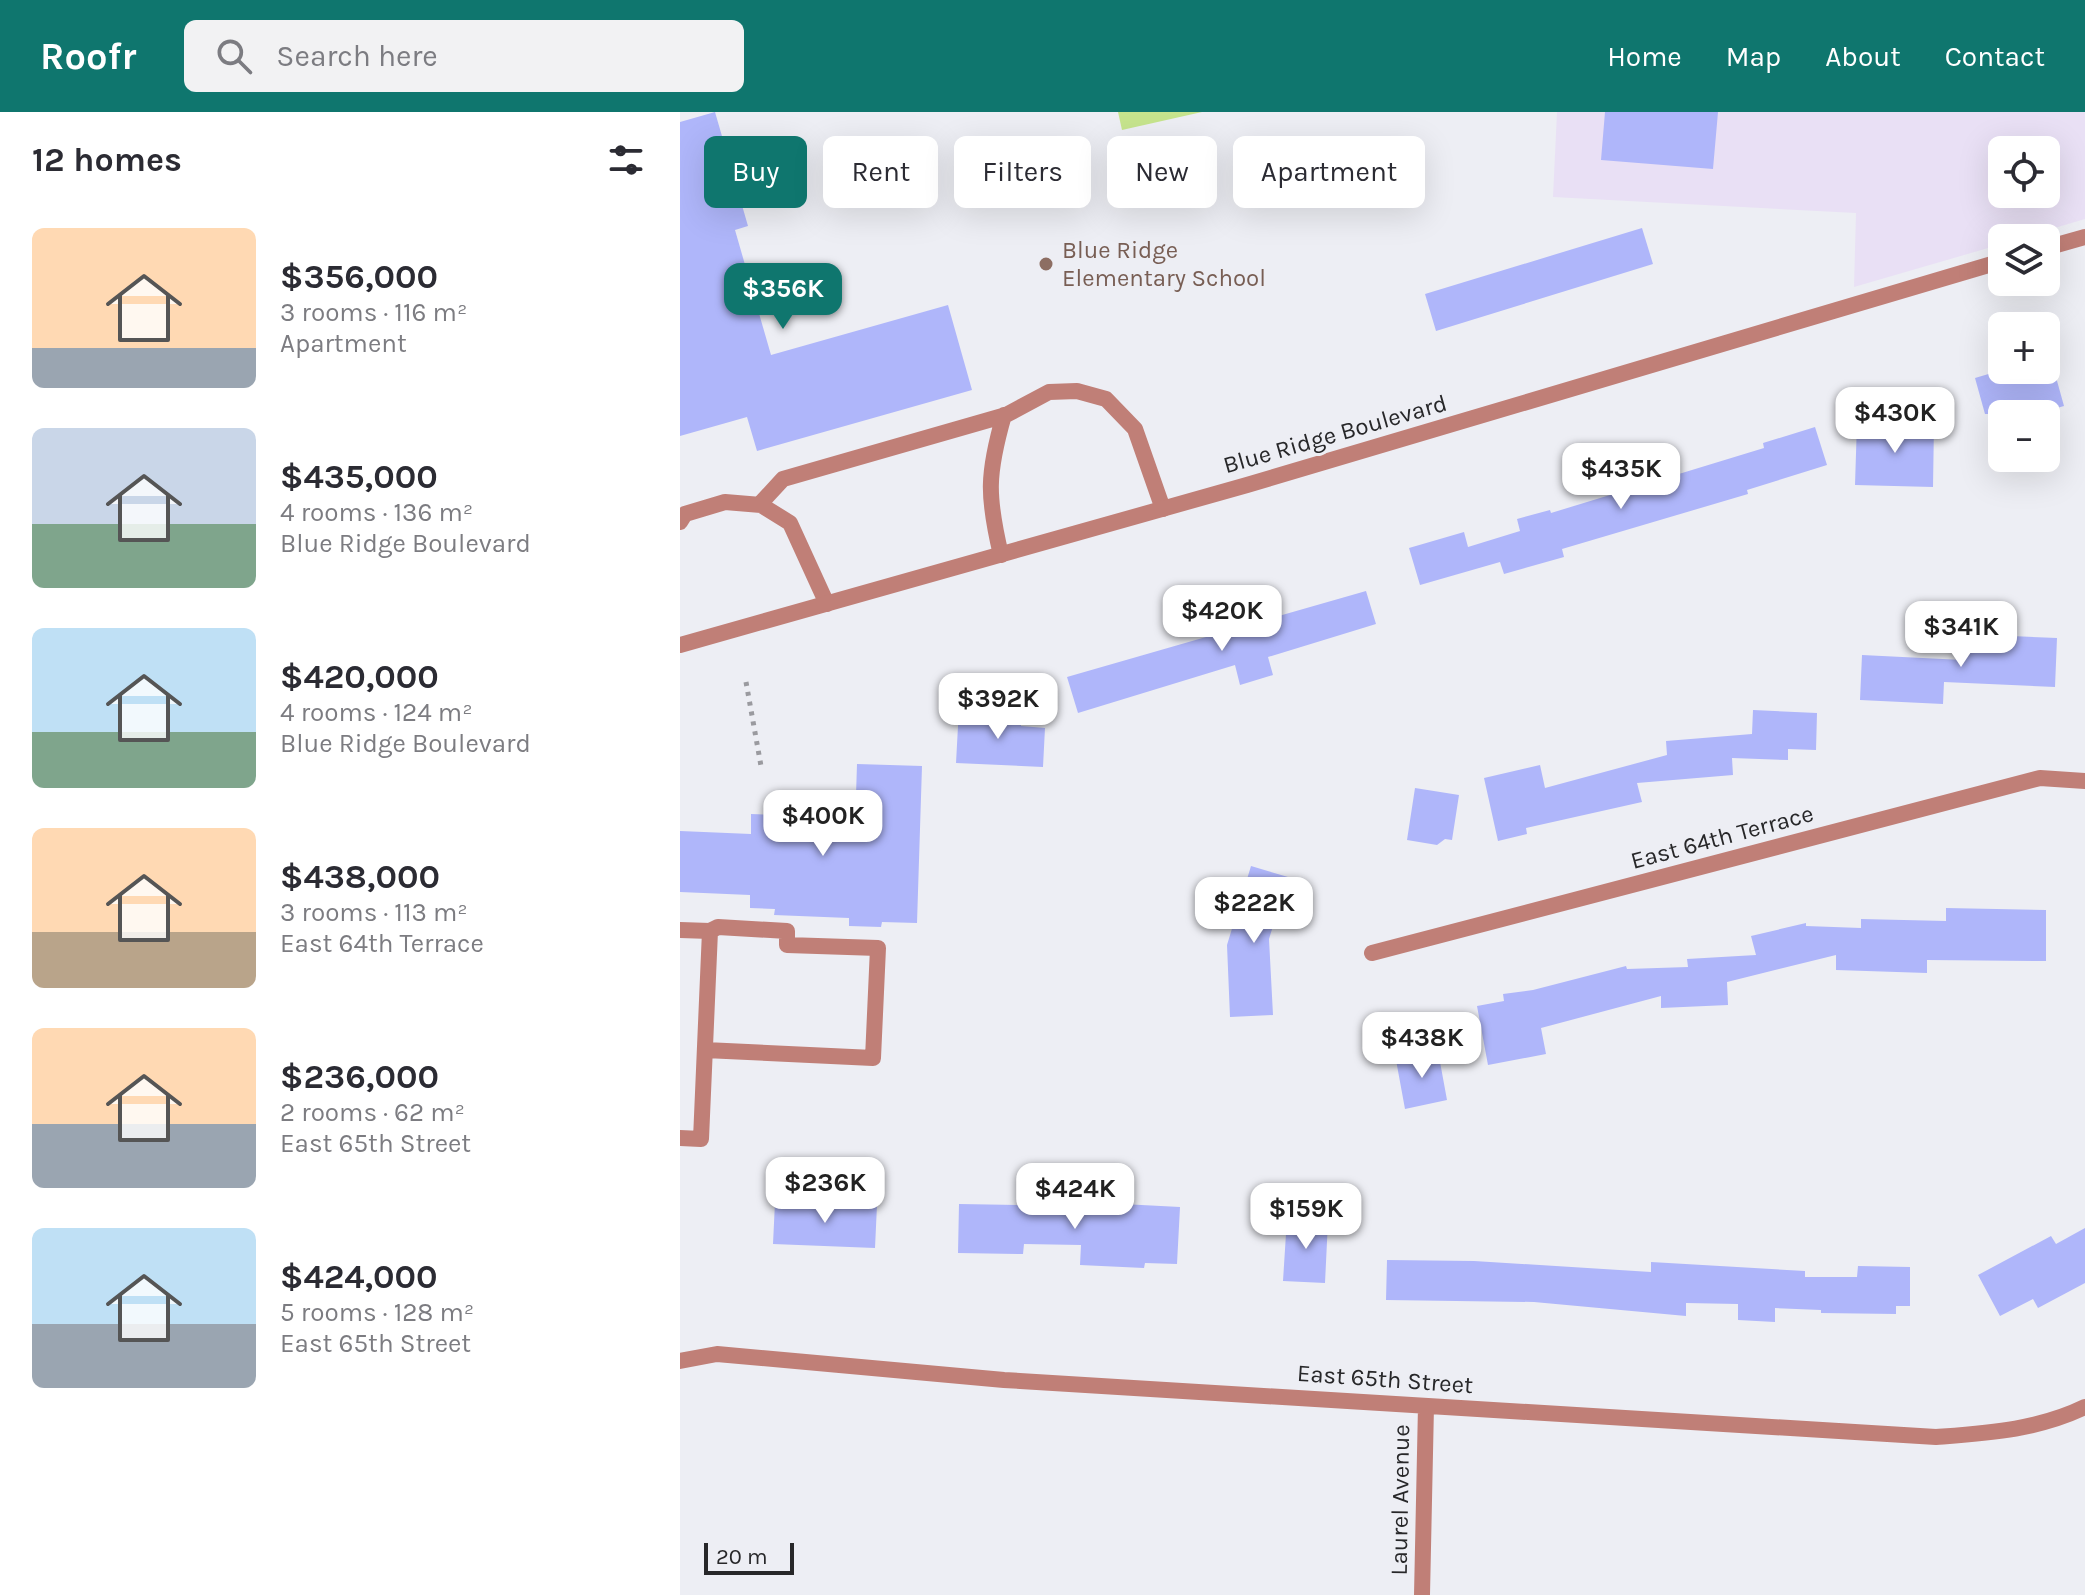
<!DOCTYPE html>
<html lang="en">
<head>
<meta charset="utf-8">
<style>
  body { margin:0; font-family:Karla,sans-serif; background:#f2f2f3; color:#2b2b33; height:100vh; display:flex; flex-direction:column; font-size:30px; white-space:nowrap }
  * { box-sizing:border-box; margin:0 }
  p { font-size:26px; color:#7c7c81 }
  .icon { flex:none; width:44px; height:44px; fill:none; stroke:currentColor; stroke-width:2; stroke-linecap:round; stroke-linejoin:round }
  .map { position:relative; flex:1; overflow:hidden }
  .sheet { display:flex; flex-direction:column; background:#fff; width:680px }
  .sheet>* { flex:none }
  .top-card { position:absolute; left:24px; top:24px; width:760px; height:72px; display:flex; gap:16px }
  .fabs { position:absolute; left:1308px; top:24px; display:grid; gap:16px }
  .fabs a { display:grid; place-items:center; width:72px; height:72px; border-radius:12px; background:#fff; box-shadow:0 8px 32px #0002; font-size:40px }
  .scale { position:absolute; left:24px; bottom:20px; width:90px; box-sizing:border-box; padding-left:8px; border:4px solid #272729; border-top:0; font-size:22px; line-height:28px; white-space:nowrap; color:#272729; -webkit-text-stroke:6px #edeef4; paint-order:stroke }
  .price { position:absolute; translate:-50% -68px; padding:0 18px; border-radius:16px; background:#fff; color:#222; font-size:26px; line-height:52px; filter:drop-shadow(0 2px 4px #0008) }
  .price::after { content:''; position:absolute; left:50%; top:48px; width:24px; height:18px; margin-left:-12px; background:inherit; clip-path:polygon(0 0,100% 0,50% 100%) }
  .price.on { background:#0f766e; color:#fff }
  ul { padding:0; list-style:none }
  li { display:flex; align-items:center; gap:24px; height:200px; padding:0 32px }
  li span { display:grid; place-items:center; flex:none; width:224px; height:160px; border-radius:12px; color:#555 }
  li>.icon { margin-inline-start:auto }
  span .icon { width:96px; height:96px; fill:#fffc; stroke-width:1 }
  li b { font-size:34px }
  h2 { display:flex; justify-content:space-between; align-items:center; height:96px; padding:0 32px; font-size:34px }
  .tag { padding:0 28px; border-radius:12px; background:#fff; box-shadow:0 8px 32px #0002; font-size:28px; line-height:72px }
  .tag.on { background:#0f766e; color:#fff }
  header { display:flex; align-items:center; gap:48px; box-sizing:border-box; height:112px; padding:0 40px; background:#0f766e; color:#fff }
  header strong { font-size:38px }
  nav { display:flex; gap:44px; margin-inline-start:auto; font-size:28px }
  .search { width:560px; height:72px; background:#f2f2f3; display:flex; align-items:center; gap:20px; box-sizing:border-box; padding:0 28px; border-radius:12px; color:#7c7c81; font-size:30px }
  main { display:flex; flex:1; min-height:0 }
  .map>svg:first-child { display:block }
  .commercial { fill:#e9e0f5; fill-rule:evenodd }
  .green { fill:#c6e48d }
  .building { fill:#afb6fa }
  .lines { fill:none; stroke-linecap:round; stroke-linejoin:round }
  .path { stroke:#9a9a9f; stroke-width:5; stroke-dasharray:4 6; stroke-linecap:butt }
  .service { stroke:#c07f77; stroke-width:16 }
  .minor { stroke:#c07f77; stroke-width:16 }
  .education-dot { fill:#8d6e63; stroke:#edeef4; stroke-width:3 }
  .labels { text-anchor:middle; stroke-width:6; stroke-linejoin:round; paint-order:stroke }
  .education-label { font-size:24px; fill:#785e54; stroke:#edeef4; text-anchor:start }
  .street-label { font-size:24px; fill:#272729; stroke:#edeef4 }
</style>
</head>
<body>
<header>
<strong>Roofr</strong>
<div class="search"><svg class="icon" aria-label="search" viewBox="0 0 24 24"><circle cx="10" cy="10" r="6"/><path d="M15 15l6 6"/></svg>Search here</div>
<nav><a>Home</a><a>Map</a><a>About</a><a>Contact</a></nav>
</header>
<main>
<section class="sheet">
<h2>12 homes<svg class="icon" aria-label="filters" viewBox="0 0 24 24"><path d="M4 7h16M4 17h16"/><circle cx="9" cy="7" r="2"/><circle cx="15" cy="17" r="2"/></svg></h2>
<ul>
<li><span style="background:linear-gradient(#ffd9b3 75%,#9aa5b1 0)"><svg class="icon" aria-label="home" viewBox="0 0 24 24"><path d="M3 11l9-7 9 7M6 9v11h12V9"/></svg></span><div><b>$356,000</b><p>3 rooms · 116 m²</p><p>Apartment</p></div></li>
<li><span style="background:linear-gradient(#c9d6e8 60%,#7fa58c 0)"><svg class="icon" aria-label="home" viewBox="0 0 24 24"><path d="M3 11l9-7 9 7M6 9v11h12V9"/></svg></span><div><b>$435,000</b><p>4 rooms · 136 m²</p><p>Blue Ridge Boulevard</p></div></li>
<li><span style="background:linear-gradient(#bfe0f5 65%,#7fa58c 0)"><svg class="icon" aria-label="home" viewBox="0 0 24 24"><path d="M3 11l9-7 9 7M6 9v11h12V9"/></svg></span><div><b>$420,000</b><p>4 rooms · 124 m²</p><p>Blue Ridge Boulevard</p></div></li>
<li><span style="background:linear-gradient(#ffd9b3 65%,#b9a48a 0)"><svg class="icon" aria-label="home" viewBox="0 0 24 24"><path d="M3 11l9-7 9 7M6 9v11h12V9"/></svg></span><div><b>$438,000</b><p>3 rooms · 113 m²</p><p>East 64th Terrace</p></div></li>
<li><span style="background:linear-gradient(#ffd9b3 60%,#9aa5b1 0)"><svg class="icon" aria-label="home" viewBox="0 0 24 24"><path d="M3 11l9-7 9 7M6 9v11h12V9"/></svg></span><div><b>$236,000</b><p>2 rooms · 62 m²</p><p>East 65th Street</p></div></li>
<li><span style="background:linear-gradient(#bfe0f5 60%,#9aa5b1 0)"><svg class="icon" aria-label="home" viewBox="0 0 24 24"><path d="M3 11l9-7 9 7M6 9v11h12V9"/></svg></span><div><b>$424,000</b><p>5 rooms · 128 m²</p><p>East 65th Street</p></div></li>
</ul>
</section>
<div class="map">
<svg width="1405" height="1483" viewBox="0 0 1405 1483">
  <rect width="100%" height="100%" fill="#edeef4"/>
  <!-- commercial -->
  <path class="commercial" d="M 877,0 L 1405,0 L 1405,107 L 1341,126 L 1322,126 L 1322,132 L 1174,175 L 1176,101 L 873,85 ZM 1322,38 L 1366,38 L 1366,82 L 1322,82 Z"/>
  <!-- green -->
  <path class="green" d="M 438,0 L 522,0 L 442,18 Z"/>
  <!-- building -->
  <path class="building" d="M 35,0 L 68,114 L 55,118 L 91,243 L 268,193 L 292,278 L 77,339 L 67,305 L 0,324 L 0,10 Z
    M 925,0 L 1038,0 L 1033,57 L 921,48 Z
    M 962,116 L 973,152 L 756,219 L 745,182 Z
    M 1322,258 L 1374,258 L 1384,294 L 1356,302 L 1305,302 L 1295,266 Z
    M 1177,310 L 1254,312 L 1253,375 L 1175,373 Z
    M 1135,315 L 1147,353 L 1067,378 L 1068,382 L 882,437 L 884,445 L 824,462 L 820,450 L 740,473 L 729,436 L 784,420 L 788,435 L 840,419 L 837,407 L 870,398 L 871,401 L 1084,336 L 1083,331 Z
    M 686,479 L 696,512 L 588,545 L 593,563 L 560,573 L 555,553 L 398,601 L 387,565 Z
    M 1284,522 L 1377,526 L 1375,575 L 1264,570 L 1263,592 L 1180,588 L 1182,543 L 1283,548 Z
    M 279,596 L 313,598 L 313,607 L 341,608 L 341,614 L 365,616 L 363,655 L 276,651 Z
    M 1073,598 L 1137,601 L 1136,638 L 1108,637 L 1108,648 L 1052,646 L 1053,663 L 957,671 L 962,690 L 846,716 L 847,722 L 818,729 L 804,666 L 860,653 L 865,676 L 987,643 L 986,629 L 1072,622 Z
    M 177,652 L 242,654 L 237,811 L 202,810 L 201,815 L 169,814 L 169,806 L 94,803 L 95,797 L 70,796 L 70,783 L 0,780 L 0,719 L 71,722 L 71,702 L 100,703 L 100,717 L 156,719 L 156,713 L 175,714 Z
    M 735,676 L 779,683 L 772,728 L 765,727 L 757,733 L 727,728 Z
    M 571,754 L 608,765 L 589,827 L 593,903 L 550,905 L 547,833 Z
    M 1266,796 L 1366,798 L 1366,849 L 1247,848 L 1247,861 L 1156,858 L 1156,843 L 1047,870 L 1048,893 L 981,896 L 981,884 L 861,916 L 866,942 L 808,953 L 797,894 L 824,889 L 823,882 L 853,878 L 946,854 L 947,857 L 1008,855 L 1007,847 L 1076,843 L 1071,824 L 1126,811 L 1126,814 L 1181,816 L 1181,807 L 1266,809 Z
    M 758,939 L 767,988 L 725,997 L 716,948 Z
    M 95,1090 L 197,1093 L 195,1136 L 93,1132 Z
    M 404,1090 L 500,1095 L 497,1152 L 465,1151 L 464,1156 L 400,1153 L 401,1133 L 344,1132 L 343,1142 L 278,1141 L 279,1092 L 403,1094 Z
    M 607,1106 L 648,1109 L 645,1171 L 603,1169 Z
    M 1405,1116 L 1405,1171 L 1358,1196 L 1353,1187 L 1320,1204 L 1298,1163 L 1371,1124 L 1376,1132 Z
    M 707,1148 L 794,1149 L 971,1160 L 971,1150 L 1125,1159 L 1125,1165 L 1177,1165 L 1178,1154 L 1230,1155 L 1230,1194 L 1216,1194 L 1216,1202 L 1141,1201 L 1141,1198 L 1095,1196 L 1095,1210 L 1058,1208 L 1058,1192 L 1006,1191 L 1006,1204 L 854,1190 L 706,1188 Z"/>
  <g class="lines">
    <!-- path -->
    <path class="path" d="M 66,570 L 81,654"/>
    <!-- service -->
    <path class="service" d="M 79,393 L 103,367 L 326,303 L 369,280 L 397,279 L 426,287 L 455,317 L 483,397
      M 0,410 L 5,402 L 45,390 L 81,393 L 110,411 L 147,492
      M 321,443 C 307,384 307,362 324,303
      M 0,818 L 30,819 L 21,1027 L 0,1026
      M 25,938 L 193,946 L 198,836 L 107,833 L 107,819 L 38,815 L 30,819"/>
    <!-- minor -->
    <path class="minor" d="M 1366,136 L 1405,125
      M 0,533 L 567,373 L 1322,149
      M 692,841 L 1360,666 L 1405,669
      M 0,1249 L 37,1242 L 324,1268 L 1256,1325 C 1307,1321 1358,1318 1405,1295
      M 742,1483 L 746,1294"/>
  </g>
  <!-- markers -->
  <circle class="education-dot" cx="366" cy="152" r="8"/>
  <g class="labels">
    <!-- education labels -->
    <g class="education-label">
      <text x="382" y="146">Blue Ridge<tspan x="382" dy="28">Elementary School</tspan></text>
    </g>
    <!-- street labels -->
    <g class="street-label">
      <text transform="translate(655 322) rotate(-16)" y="8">Blue Ridge Boulevard</text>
      <text transform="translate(1042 725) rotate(-15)" y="8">East 64th Terrace</text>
      <text transform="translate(705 1267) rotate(4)" y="8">East 65th Street</text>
      <text transform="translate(720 1388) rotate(-89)" y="8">Laurel Avenue</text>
    </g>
  </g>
</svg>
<div class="fabs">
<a><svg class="icon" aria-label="locate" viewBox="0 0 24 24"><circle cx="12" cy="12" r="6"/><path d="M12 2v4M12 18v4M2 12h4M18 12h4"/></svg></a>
<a><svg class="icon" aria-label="layers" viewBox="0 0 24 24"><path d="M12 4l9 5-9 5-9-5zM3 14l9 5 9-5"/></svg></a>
<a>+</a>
<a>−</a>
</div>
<div class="scale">20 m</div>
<b class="price on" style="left:103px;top:219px">$356K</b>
<b class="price" style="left:1215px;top:343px">$430K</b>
<b class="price" style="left:941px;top:399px">$435K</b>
<b class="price" style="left:542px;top:541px">$420K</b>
<b class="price" style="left:1281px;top:557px">$341K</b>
<b class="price" style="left:318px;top:629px">$392K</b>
<b class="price" style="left:143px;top:746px">$400K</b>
<b class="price" style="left:574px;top:833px">$222K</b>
<b class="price" style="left:742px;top:968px">$438K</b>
<b class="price" style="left:145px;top:1113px">$236K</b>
<b class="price" style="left:395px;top:1119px">$424K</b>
<b class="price" style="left:626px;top:1139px">$159K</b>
<div class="top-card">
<a class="tag on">Buy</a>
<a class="tag">Rent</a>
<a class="tag">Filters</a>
<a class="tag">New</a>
<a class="tag">Apartment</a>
</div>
</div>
</main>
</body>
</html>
